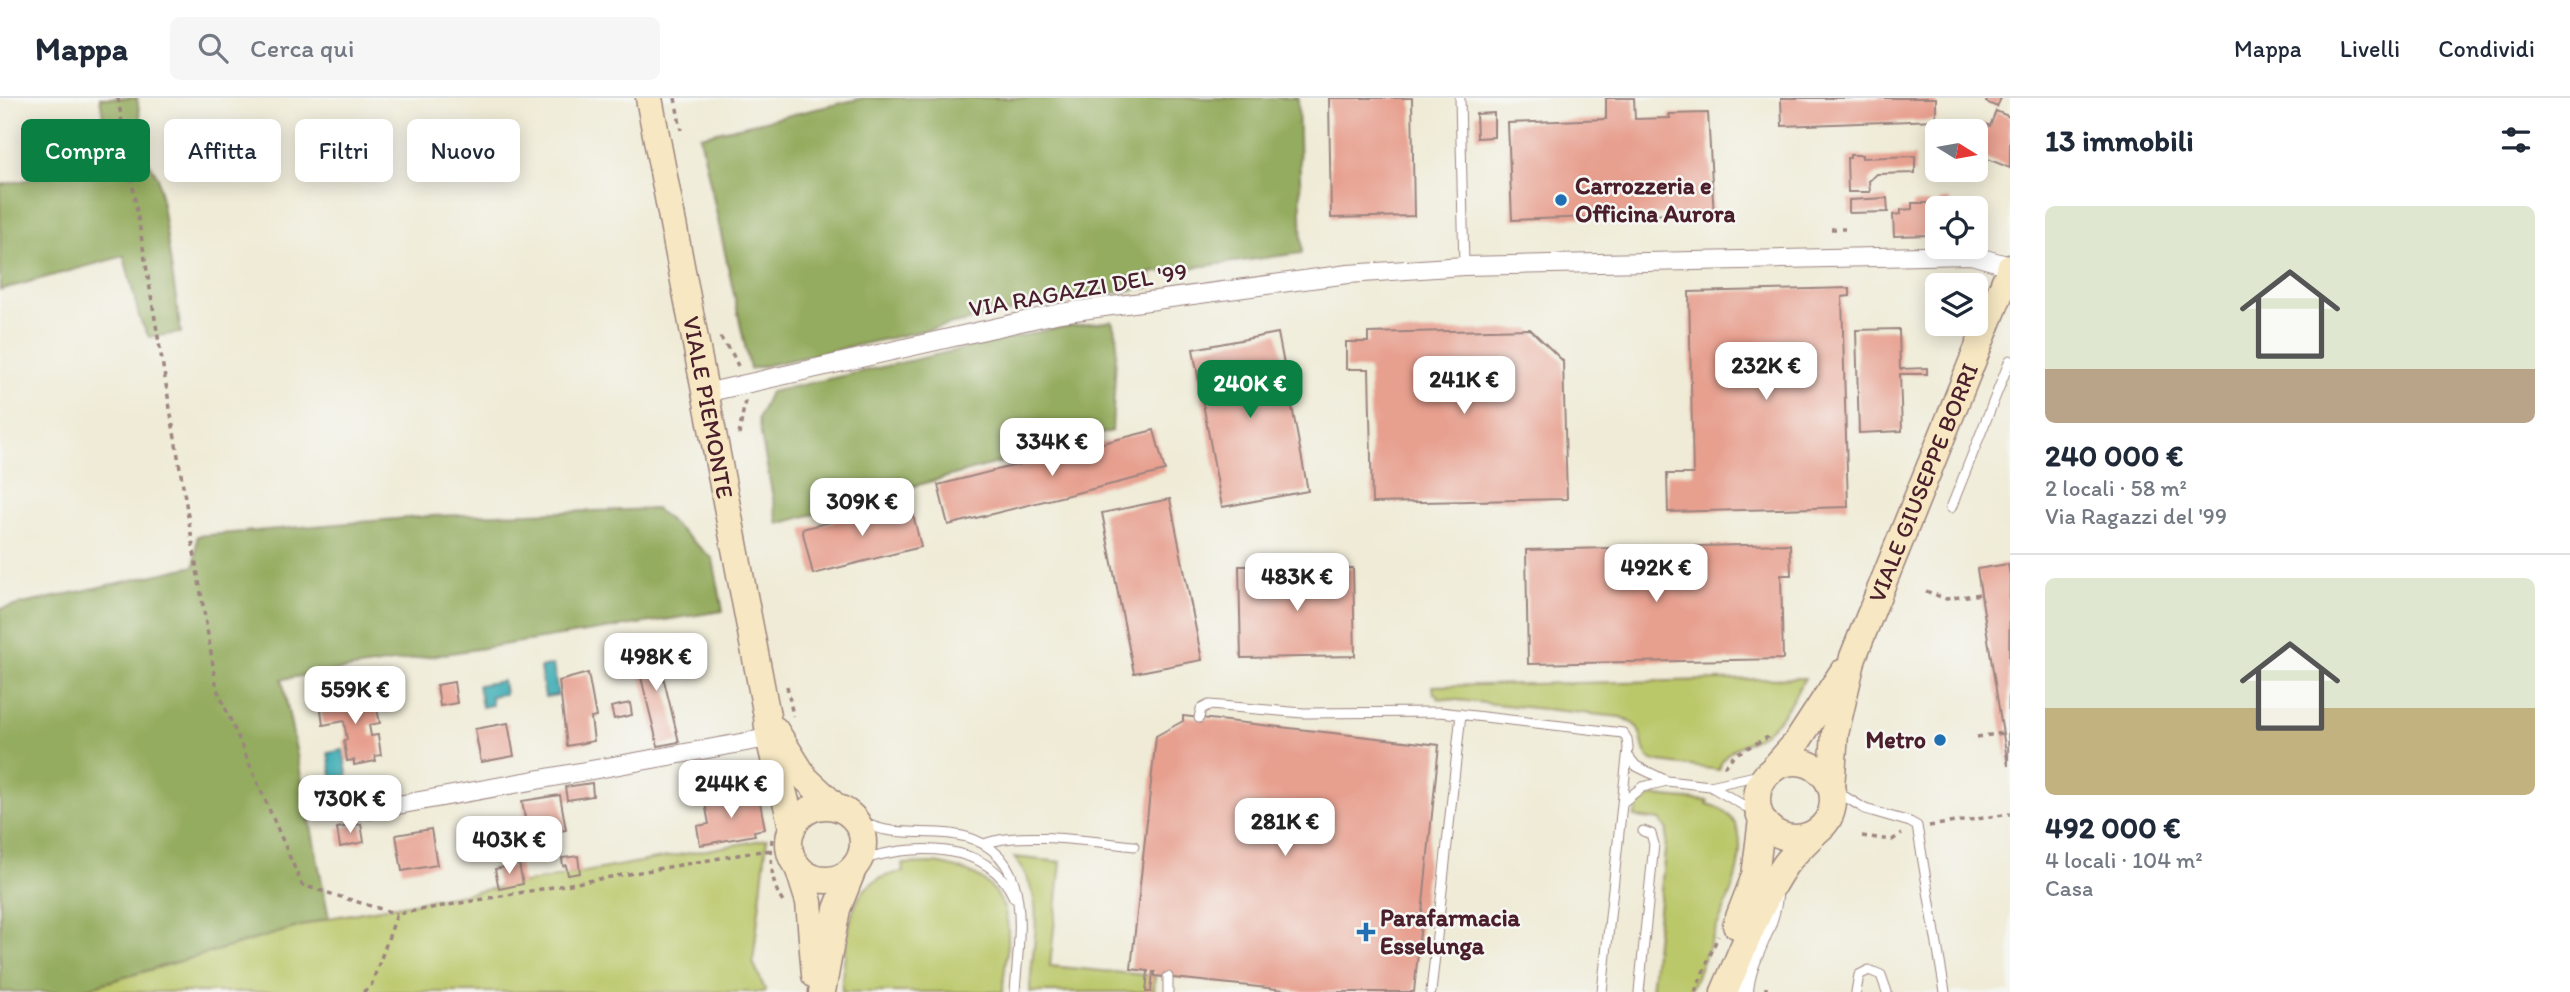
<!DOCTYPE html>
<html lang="it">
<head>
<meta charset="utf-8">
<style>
  body { margin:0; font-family:Itim,sans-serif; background:#f6f6f7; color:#1f2937; height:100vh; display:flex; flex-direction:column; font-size:26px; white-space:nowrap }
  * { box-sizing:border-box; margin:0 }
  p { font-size:23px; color:#747a83 }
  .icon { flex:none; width:38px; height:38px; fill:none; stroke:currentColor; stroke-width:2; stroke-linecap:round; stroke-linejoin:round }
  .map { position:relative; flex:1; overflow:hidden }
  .panel { display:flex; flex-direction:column; background:#fff; width:560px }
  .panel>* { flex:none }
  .guide { position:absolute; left:21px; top:21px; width:665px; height:63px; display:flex; gap:14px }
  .needle { width:46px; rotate:101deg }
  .controls { position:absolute; left:1925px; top:21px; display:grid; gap:14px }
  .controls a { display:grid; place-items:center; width:63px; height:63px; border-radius:10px; background:#fff; box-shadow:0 4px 18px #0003; font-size:35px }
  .price { position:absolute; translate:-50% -60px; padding:0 16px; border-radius:14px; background:#fff; color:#222; font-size:23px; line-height:46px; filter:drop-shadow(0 2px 4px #0008) }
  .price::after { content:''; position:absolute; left:50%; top:42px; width:21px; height:16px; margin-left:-10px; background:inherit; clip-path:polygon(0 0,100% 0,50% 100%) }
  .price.active { background:#0b8043; color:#fff }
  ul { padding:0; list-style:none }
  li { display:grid; align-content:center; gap:14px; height:371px; padding:0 35px }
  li+li { border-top:2px solid #e0e1e3 }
  li span { display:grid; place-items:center; height:217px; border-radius:10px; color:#555 }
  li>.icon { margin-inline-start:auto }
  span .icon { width:126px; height:126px; fill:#fffc; stroke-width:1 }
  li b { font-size:30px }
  h2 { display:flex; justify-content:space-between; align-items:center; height:84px; padding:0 35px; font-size:30px }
  .pill { padding:0 24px; border-radius:10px; background:#fff; box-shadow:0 4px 18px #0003; font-size:24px; line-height:63px }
  .pill.active { background:#0b8043; color:#fff }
  header { display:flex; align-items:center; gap:42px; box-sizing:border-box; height:98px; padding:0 35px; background:#fff; border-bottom:2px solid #e0e1e3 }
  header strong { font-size:33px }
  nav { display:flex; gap:38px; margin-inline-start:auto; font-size:24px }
  .search { width:490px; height:63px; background:#f6f6f7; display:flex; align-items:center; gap:18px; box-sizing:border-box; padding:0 24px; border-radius:10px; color:#747a83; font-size:26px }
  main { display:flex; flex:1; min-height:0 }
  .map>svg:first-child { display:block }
  .green { fill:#bbc86a; stroke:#82744a; stroke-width:2 }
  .forest { fill:#94ac5e; stroke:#6f6644; stroke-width:2 }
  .water { fill:#3aacb3; stroke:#42666f; stroke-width:2 }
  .building { fill:#e79f8e }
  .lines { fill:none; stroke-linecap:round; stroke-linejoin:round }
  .lane-casing { stroke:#9c8580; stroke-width:11 }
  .street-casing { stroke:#9c8580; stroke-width:20 }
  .secondary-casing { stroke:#9c8580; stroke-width:29 }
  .path { stroke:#9c8580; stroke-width:3.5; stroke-dasharray:5 5; stroke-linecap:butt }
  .lane { stroke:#fff; stroke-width:9 }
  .street { stroke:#fff; stroke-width:18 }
  .secondary { stroke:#f7e8c3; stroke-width:26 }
  .poi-dot { fill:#1f6fb2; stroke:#f6f6f2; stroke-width:2.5 }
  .labels { text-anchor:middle; stroke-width:5; stroke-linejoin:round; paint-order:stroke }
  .poi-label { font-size:24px; font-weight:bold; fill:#4a1f2b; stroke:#f6f6f2; text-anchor:start }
  .street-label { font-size:24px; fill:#4a1f2b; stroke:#f6f6f2 }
</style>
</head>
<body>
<header>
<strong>Mappa</strong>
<div class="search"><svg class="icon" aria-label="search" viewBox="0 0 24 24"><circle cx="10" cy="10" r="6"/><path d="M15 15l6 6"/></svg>Cerca qui</div>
<nav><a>Mappa</a><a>Livelli</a><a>Condividi</a></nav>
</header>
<main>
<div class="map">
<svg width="2010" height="894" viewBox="0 0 2010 894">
  <rect width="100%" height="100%" fill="#f6f6f2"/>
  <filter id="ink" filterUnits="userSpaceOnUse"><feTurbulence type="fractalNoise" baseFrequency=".0143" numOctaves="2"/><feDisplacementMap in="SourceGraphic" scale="14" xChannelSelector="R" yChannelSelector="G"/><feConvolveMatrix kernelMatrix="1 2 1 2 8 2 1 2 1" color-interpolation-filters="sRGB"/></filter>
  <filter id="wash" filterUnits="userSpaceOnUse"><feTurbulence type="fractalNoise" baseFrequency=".00686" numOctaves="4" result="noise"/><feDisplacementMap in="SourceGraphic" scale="28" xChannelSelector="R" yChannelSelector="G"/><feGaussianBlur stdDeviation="1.57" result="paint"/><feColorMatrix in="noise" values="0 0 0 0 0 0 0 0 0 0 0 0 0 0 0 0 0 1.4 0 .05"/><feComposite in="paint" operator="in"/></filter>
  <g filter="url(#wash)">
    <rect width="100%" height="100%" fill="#efebd6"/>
    <!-- green -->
    <path class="green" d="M 1805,580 C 1793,600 1781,626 1760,638 C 1743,648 1724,650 1719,672 L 1652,663 C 1634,648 1652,630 1620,619 L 1438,600 L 1438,596 L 1434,596 L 1433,588 Z
      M 1653,698 L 1708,703 L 1707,706 C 1767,720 1730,798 1715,833 C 1707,854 1699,874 1689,894 L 1651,894 L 1667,732 L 1660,722 L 1634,719 L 1640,704 Z
      M 767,741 L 753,864 L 766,894 L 73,894 L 329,820 Z
      M 1014,759 L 1061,764 L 1050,868 L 1155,878 L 1154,894 L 1030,894 C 1031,842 1050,805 1014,759 Z
      M 933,765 C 973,770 1007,788 1008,834 C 1009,854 1003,874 1003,894 L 842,894 C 841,879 844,864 846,850 C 851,810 857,780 903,774 L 902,766 Z"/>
    <!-- forest -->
    <path class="forest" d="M 100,0 L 137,0 L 146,60 L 158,79 L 181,235 L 149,239 L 140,222 L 124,158 L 0,192 L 0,87 L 111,66 Z
      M 863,0 L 1298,0 L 1302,155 L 1150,175 L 1151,189 L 1053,204 L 750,271 L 700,38 Z
      M 1112,223 L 1117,239 L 1112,333 L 778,426 L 758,321 L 770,294 L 1056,230 Z
      M 656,411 L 713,461 L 723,513 L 282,581 L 329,820 L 73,894 L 0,894 L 0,511 L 195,468 L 197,438 L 431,418 Z"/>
    <!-- water -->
    <path class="water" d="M 553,567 L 558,597 L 545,599 L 540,570 Z
      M 503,583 L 505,596 L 491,598 L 492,607 L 482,609 L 478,587 Z
      M 343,652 L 348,681 L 333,683 L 328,655 Z"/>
    <g id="blocks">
      <!-- building -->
      <path class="building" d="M 1329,0 L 1412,0 L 1414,118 L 1331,120 Z
        M 1606,0 L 1634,0 L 1635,21 L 1670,20 L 1669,16 L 1708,15 L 1714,119 L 1674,120 L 1674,116 L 1512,122 L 1508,25 L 1606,21 Z
        M 1781,0 L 1936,0 L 1936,22 L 1782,28 Z
        M 1988,0 L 2001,0 L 1997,9 L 1986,4 Z
        M 1996,13 L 2010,19 L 2010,70 L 1978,57 L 1979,54 L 1976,53 L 1976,43 L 1983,25 L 1990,28 Z
        M 1494,15 L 1494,39 L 1477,40 L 1476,16 Z
        M 1850,57 L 1862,57 L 1862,60 L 1915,58 L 1915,75 L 1877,76 L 1869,83 L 1870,94 L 1848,94 L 1847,60 L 1850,60 Z
        M 1887,100 L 1888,114 L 1849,115 L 1849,102 Z
        M 1940,101 L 1950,102 L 1949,110 L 1939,110 Z
        M 1912,105 L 1929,105 L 1929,110 L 1933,110 L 1932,137 L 1894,138 L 1893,117 L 1901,116 L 1901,112 L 1912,111 Z
        M 1850,190 L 1850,198 L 1842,199 L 1848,409 L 1668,414 L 1667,376 L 1693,376 L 1689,194 Z
        M 1530,231 L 1563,263 L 1567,401 L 1372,405 L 1369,271 L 1346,271 L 1346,244 L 1368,244 L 1368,235 Z
        M 1899,231 L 1900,271 L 1927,270 L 1927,276 L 1900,276 L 1902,333 L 1859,335 L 1856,232 Z
        M 1278,235 L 1308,393 L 1222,409 L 1193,251 Z
        M 1154,332 L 1165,373 L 948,427 L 938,387 Z
        M 1170,401 L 1202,562 L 1134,575 L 1102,415 Z
        M 910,404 L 921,449 L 813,476 L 802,431 Z
        M 1790,446 L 1791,477 L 1781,477 L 1783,561 L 1528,566 L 1526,452 Z
        M 2008,466 L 2010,478 L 2008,668 L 1977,471 Z
        M 1239,468 L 1261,468 L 1261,472 L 1353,470 L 1355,558 L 1241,560 Z
        M 654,541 L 679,644 L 658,648 L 633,547 Z
        M 588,575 L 596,619 L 591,620 L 594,643 L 567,648 L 559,583 Z
        M 454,584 L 457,605 L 440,608 L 437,587 Z
        M 367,597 L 369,607 L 376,606 L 380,625 L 369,627 L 371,638 L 378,637 L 381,657 L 375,658 L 376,663 L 354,667 L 354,662 L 347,663 L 344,643 L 347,642 L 344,623 L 323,627 L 320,604 Z
        M 630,605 L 632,617 L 614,621 L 611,609 Z
        M 1183,618 L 1439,647 L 1414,894 L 1305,894 L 1155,878 L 1155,874 L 1153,874 L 1151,894 L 1146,894 L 1148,873 L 1131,871 L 1156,638 L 1183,623 Z
        M 508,625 L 514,658 L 481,664 L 475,631 Z
        M 592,685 L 593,698 L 567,702 L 565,689 Z
        M 353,688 L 355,701 L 334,705 L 331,692 Z
        M 560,697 L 566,732 L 528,738 L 522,703 Z
        M 747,697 L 748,701 L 759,699 L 765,731 L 754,733 L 755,737 L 700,747 L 697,728 L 709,726 L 705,705 Z
        M 361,726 L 364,744 L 340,749 L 337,730 Z
        M 431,731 L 437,767 L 402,773 L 396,737 Z
        M 578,758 L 580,775 L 568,777 L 566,767 L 563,768 L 562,760 Z
        M 519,766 L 523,786 L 499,791 L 495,771 Z"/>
    </g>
  </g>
  <g filter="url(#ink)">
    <use href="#blocks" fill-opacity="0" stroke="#9c8580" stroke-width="2"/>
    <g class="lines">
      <defs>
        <path id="lane" d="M 1460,0 L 1464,168
          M 1951,410 L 2010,262
          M 1199,620 L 1201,611 L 1209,607 L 1303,615 L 1440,614 L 1623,635 L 1627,641 L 1628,650 L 1602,894
          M 1628,658 L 1636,668 L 1665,682
          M 1710,688 L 1769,675
          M 1834,692 L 1865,711 L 1910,724 L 1917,728 L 1945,894
          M 1622,705 L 1642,689 L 1667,683 L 1710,688 L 1760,717
          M 855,722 C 865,725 875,730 886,732 C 907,736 929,733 951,736 C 1037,747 1019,832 1015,894
          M 984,746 C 1020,732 1094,744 1134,748
          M 859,763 C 909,745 990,742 1014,800
          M 1168,894 L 1168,879
          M 1431,894 L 1461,616
          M 1639,894 L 1654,746 L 1651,736 L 1643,733
          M 1856,894 L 1859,877 L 1869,872 L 1881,877 L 1887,894"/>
        <path id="street" d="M 705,295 L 1060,215 L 1348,176 L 1464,168 L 1971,157 L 2010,168
          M 370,712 L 768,640
          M 1744,894 C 1746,859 1770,833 1773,798"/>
        <g id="secondary">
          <path id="s1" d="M 649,0 L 767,618 C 769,657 786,693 792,731"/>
          <path d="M 775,632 L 805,680 L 836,709"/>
          <circle cx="1795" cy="702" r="38"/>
          <path d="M 1773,671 L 1797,644 L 1842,575"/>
          <path id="s2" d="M 1831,689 L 1835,636 L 1853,559 L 2010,170"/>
          <circle cx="826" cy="745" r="37"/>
          <path d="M 798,769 L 809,804 L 815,877"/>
          <path d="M 1736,827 L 1755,778 L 1762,721"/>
          <path d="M 822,894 L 837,811 L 853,771"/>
          <path d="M 1724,894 C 1743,852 1759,805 1785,767 C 1794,755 1805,745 1815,735"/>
        </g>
      </defs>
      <!-- lane casing -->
      <use href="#lane" class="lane-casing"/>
      <!-- street casing -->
      <use href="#street" class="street-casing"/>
      <!-- secondary casing -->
      <use href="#secondary" class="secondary-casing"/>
      <!-- path -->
      <path class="path" d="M 118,0 L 217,591 L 302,787 L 397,816
        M 675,0 L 681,32
        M 1831,131 L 1845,131
        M 720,239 L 733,257 L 738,268
        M 739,337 L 745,303
        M 1926,493 L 1946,501 L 1981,496
        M 787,588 L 793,618
        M 1977,639 L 2003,635
        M 1724,669 L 1734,657 L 1768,639
        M 1929,728 L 2010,716
        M 1862,738 L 1892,742 L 1902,736
        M 772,741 C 770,763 771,789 785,807
        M 363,894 L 371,888 L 397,816 L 761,753 L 781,752
        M 1695,894 L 1718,838
        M 1766,894 L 1766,884"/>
      <!-- lane -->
      <use href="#lane" class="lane"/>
      <!-- street -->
      <use href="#street" class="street"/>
      <!-- secondary -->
      <use href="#secondary" class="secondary"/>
    </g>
  </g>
  <!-- markers -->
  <g class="poi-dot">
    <circle cx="1561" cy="102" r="7"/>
    <circle cx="1940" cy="642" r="7"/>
    <path d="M1362.5 823.5h7v7h7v7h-7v7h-7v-7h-7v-7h7z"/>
  </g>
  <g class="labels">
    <!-- poi labels -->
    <g class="poi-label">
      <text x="1575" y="96">Carrozzeria e<tspan x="1575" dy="28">Officina Aurora</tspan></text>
      <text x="1926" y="650" text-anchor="end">Metro</text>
      <text x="1380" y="828">Parafarmacia<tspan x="1380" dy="28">Esselunga</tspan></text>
    </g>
    <!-- street labels -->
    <g class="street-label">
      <text transform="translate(1078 192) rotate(-10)" y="8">VIA RAGAZZI DEL '99</text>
      <text dy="8" stroke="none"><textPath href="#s1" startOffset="315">VIALE PIEMONTE</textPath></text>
      <text dy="8" stroke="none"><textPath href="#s2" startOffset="320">VIALE GIUSEPPE BORRI</textPath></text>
    </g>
  </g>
</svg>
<div class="controls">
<a><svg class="needle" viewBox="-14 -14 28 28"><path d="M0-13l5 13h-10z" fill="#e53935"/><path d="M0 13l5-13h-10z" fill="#747a83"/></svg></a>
<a><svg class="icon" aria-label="locate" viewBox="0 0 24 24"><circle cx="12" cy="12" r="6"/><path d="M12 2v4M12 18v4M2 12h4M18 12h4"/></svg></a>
<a><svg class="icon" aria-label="layers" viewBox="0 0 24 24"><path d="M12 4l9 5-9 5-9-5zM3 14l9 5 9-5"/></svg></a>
</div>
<b class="price" style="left:1766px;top:304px">232K €</b>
<b class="price" style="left:1464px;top:318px">241K €</b>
<b class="price active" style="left:1250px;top:322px">240K €</b>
<b class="price" style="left:1052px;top:380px">334K €</b>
<b class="price" style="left:862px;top:440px">309K €</b>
<b class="price" style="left:1656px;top:506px">492K €</b>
<b class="price" style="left:1297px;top:515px">483K €</b>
<b class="price" style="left:656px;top:595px">498K €</b>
<b class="price" style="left:355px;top:628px">559K €</b>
<b class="price" style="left:731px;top:722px">244K €</b>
<b class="price" style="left:350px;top:737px">730K €</b>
<b class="price" style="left:1285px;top:760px">281K €</b>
<b class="price" style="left:509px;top:778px">403K €</b>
<div class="guide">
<a class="pill active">Compra</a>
<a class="pill">Affitta</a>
<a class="pill">Filtri</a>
<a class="pill">Nuovo</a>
</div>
</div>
<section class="panel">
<h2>13 immobili<svg class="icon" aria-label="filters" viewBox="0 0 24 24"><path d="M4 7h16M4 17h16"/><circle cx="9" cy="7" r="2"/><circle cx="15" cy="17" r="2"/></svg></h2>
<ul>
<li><span style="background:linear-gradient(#dfe7d0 75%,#b9a48a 0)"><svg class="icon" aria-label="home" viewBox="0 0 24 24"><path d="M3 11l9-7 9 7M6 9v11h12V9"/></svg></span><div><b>240 000 €</b><p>2 locali · 58 m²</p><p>Via Ragazzi del '99</p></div></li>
<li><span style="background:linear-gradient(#dfe7d0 60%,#c2b280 0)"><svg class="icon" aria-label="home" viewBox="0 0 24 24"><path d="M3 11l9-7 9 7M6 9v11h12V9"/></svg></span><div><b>492 000 €</b><p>4 locali · 104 m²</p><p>Casa</p></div></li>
</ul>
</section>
</main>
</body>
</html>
